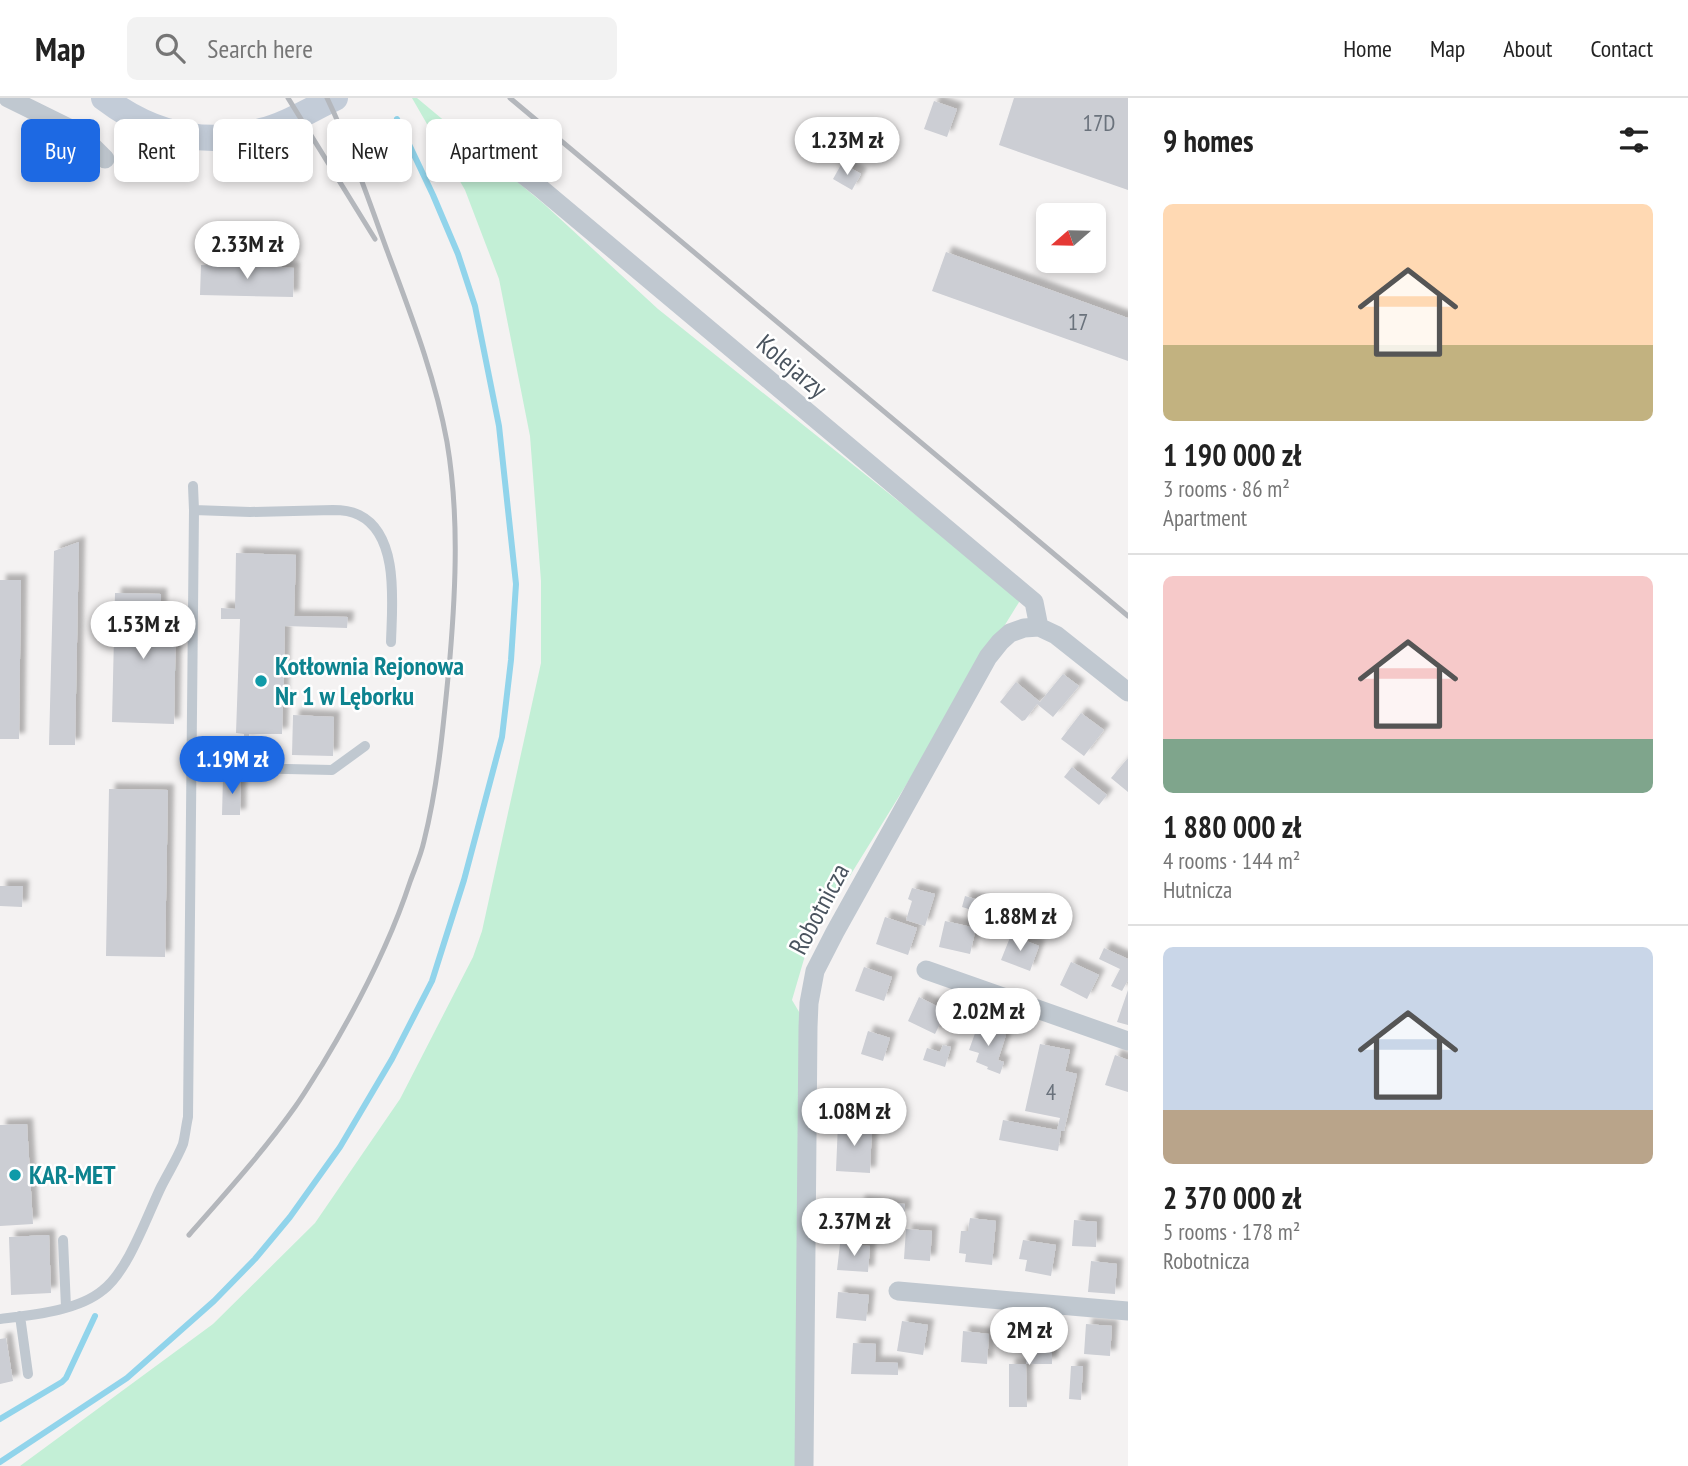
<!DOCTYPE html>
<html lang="en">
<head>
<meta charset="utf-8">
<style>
  body { margin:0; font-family:"PT Sans Narrow",sans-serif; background:#f2f2f2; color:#222; height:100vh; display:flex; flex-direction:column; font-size:26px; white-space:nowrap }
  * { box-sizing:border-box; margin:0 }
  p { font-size:23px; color:#767676 }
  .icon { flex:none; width:38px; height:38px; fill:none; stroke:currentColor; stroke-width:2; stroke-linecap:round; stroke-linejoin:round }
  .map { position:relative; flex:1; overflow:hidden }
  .panel { display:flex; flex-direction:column; background:#fff; width:560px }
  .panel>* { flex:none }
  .banner { position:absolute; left:21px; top:21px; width:665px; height:63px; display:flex; gap:14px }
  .needle { width:46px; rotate:250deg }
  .fabs { position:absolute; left:1036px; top:105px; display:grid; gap:14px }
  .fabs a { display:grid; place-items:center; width:70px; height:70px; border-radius:10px; background:#fff; box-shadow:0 4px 10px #0003; font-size:35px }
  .price { position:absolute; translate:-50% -60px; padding:0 16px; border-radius:24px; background:#fff; color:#222; font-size:23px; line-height:46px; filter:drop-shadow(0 2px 4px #0008) }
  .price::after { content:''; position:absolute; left:50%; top:42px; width:21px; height:16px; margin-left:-10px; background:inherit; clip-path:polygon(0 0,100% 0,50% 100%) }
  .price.active { background:#1d69e3; color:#fff }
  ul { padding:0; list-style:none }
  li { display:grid; align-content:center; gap:14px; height:371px; padding:0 35px }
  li+li { border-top:2px solid #e0e0e0 }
  li span { display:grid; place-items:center; height:217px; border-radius:10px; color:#555 }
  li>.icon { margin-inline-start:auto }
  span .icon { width:126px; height:126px; fill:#fffc; stroke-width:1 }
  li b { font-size:30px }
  h2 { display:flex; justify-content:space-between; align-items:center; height:84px; padding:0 35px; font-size:30px }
  .pill { padding:0 24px; border-radius:10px; background:#fff; box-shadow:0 4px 10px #0003; font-size:24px; line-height:63px }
  .pill.active { background:#1d69e3; color:#fff }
  header { display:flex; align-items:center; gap:42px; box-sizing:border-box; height:98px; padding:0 35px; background:#fff; border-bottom:2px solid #e0e0e0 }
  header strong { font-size:33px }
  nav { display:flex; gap:38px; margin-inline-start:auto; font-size:24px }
  .search { width:490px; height:63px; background:#f2f2f2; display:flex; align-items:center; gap:18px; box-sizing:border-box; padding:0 24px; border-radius:10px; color:#767676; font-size:26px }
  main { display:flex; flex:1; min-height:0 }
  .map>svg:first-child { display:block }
  .green { fill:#c3efd6 }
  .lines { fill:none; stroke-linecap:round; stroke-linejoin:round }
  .stream { stroke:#91d4eb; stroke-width:6 }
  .building { fill:#ccced4; filter:url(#shadow) }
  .lane { stroke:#c0c8d0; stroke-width:10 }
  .street { stroke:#c0c8d0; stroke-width:19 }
  .secondary { stroke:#c3ccd8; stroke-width:26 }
  .rail { stroke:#b4b7bc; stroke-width:5 }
  .culture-dot { fill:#0f9aa8; stroke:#fff; stroke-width:2.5 }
  .labels { text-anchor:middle; stroke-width:5; stroke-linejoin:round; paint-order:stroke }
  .number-label { font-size:23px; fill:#6a727c }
  .street-label { font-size:26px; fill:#4a545f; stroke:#fff }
  .culture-label { font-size:26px; font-weight:bold; fill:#0d838f; stroke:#fff; text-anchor:start }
</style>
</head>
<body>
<header>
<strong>Map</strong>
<div class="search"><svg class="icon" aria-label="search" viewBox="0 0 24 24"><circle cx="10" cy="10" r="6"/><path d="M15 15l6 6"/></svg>Search here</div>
<nav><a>Home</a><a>Map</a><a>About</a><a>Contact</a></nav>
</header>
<main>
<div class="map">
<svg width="1128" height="1368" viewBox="0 0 1128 1368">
  <defs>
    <filter id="shadow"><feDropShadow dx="6" dy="-6" stdDeviation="2" flood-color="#0004"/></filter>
  </defs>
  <rect width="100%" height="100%" fill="#f4f2f2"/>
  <!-- green -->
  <path class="green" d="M 412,0 L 417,0 L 544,106 L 658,211 L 1021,501 L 809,844 L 792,902 L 808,929 L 804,1368 L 20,1368 L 213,1226 L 315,1125 L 400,1001 L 473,859 L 482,833 L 541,565 L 541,483 L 530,338 L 499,181 L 465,92 Z"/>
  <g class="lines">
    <!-- stream -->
    <path class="stream" d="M 0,1321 L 62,1284 L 66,1280 L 95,1218
      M 0,1364 L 127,1280 L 214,1203 L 255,1161 L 290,1119 L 340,1049 L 392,961 L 432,883 L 464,782 L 502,639 L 511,562 L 516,486 L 499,328 L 475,208 L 458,156 L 433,97 L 397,21"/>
  </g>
  <!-- building -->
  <path class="building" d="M 1014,0 L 1128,0 L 1128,92 L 999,47 Z
    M 934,3 L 957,11 L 947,39 L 924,31 Z
    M 842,65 L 861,76 L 852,92 L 833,81 Z
    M 946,154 L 1128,220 L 1128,263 L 932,193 Z
    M 201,167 L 294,170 L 293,199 L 200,197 Z
    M 79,444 L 75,647 L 49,647 L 54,453 Z
    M 236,455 L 296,457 L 294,518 L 348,519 L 347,530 L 285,528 L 282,636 L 249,636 L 249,641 L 244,641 L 244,636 L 236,635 L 240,521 L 221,521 L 221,510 L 235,511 Z
    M 0,482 L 21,482 L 19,641 L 0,641 Z
    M 115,495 L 161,496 L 161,521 L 176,521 L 174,626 L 112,624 Z
    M 1063,576 L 1079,588 L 1053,619 L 1037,606 L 1025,622 L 1022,623 L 1000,604 L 1016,584 L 1040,604 Z
    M 1081,615 L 1104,632 L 1084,658 L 1061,641 Z
    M 293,617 L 334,619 L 333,658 L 292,657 Z
    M 1128,660 L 1128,694 L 1111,680 Z
    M 1072,669 L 1107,697 L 1099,707 L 1064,679 Z
    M 223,679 L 241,679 L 240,717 L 222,717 Z
    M 109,691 L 168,692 L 165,859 L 106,858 Z
    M 0,788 L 23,788 L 22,809 L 0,808 Z
    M 912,790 L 935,796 L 925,828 L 906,822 L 912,803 L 908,801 Z
    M 965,798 L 996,807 L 992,818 L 962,809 Z
    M 1035,818 L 1059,825 L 1055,837 L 1032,830 Z
    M 885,819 L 917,830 L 908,857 L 876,846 Z
    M 945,823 L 976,830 L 970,856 L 939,849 Z
    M 1011,837 L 1039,848 L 1030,873 L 1001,862 Z
    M 1104,850 L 1128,861 L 1128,882 L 1122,893 L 1111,888 L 1120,871 L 1099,861 Z
    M 1071,864 L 1099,877 L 1087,901 L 1060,887 Z
    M 864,869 L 892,879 L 884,903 L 855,893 Z
    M 1128,892 L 1128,927 L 1117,924 Z
    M 919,899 L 946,913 L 935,936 L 908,923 Z
    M 978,927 L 1006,937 L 998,962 L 1004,964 L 1000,976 L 987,971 L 988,969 L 976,964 L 979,955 L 969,952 Z
    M 868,933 L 890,940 L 883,963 L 861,956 Z
    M 1040,946 L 1070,952 L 1065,973 L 1077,976 L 1064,1033 L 1061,1033 L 1058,1053 L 999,1042 L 1003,1022 L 1057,1032 L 1060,1020 L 1025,1013 Z
    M 943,947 L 951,949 L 945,969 L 923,962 L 927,950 L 940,954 Z
    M 1115,957 L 1128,962 L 1128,994 L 1105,987 Z
    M 838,1025 L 872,1027 L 870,1075 L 836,1073 Z
    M 27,1026 L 33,1126 L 0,1128 L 0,1027 Z
    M 859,1103 L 905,1106 L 905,1118 L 858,1115 Z
    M 970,1120 L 996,1123 L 992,1167 L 965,1164 L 966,1156 L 959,1155 L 961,1133 L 968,1133 Z
    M 1074,1122 L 1097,1124 L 1096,1149 L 1072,1148 Z
    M 906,1131 L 932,1133 L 930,1163 L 904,1161 Z
    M 49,1137 L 51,1195 L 11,1197 L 9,1139 Z
    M 1023,1142 L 1056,1147 L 1051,1178 L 1025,1173 L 1027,1162 L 1019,1161 Z
    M 840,1146 L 870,1148 L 868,1174 L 837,1172 Z
    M 1091,1163 L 1117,1166 L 1115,1196 L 1088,1194 Z
    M 838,1194 L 869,1197 L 866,1223 L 836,1220 Z
    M 902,1223 L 928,1227 L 923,1257 L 897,1253 Z
    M 1086,1226 L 1112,1228 L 1110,1258 L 1084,1256 Z
    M 963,1233 L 989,1236 L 987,1266 L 961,1264 Z
    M 1052,1235 L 1052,1266 L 1026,1266 L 1027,1309 L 1009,1309 L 1009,1266 L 1026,1266 L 1026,1236 Z
    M 6,1240 L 13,1283 L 0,1286 L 0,1241 Z
    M 853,1245 L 876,1246 L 875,1264 L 898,1265 L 898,1277 L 851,1276 Z
    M 1071,1268 L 1083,1268 L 1081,1302 L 1069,1301 Z"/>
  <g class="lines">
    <!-- lane -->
    <path class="lane" d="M 194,412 L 250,414 L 333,412 C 342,412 351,413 359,417 C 400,437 392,507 391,544
      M 190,669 L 332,672 L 365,648
      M 63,1142 L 66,1209
      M 20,1218 L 28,1276
      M 0,1221 C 32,1217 78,1213 103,1192 C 128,1173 147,1118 161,1089 C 168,1075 177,1061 183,1046 C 185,1038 186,1028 188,1019 L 194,412 L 193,388"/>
    <!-- street -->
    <path class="street" d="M 8,0 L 79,35 L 105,61
      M 495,61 L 511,67 L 539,89 L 1034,504 L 1039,529
      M 926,872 L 1128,943
      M 898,1193 L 1128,1213
      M 804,1368 L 808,929 L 809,905 L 815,873 L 835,834 L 988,559 L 1000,544 L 1010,535 L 1024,530 L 1039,529 L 1056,537 L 1128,594"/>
    <!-- secondary -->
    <path class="secondary" d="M 104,0 C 151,36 204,49 261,33 C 287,27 311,11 335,0"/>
    <!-- rail -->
    <path class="rail" d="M 288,0 L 375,141
      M 510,0 L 1128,518
      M 189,1137 C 226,1095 263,1054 295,1009 C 305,995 313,981 322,967 C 357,909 389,848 410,784 C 415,770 421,757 424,743 C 439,683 444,620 450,559 C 456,487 459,415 447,344 C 435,278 411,217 388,155 C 369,103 351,50 327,0"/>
  </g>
  <!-- markers -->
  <g class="culture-dot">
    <circle cx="261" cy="583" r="7"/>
    <circle cx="15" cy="1077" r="7"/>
  </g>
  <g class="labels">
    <!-- number labels -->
    <g class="number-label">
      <text x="1099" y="33">17D</text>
      <text x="1078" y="232">17</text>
      <text x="1051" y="1002">4</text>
    </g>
    <!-- street labels -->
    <g class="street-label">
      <text transform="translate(792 268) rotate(40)" y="9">Kolejarzy</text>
      <text transform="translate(819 811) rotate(-62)" y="9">Robotnicza</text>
    </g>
    <!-- culture labels -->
    <g class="culture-label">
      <text x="275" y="577">Kotłownia Rejonowa<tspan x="275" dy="30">Nr 1 w Lęborku</tspan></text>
      <text x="29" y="1086">KAR-MET</text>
    </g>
  </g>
</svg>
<div class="fabs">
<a><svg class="needle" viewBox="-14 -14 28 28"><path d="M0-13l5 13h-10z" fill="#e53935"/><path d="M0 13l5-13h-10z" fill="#767676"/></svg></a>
</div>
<b class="price" style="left:847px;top:79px">1.23M zł</b>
<b class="price" style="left:247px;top:183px">2.33M zł</b>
<b class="price" style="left:143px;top:563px">1.53M zł</b>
<b class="price active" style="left:232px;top:698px">1.19M zł</b>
<b class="price" style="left:1020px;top:855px">1.88M zł</b>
<b class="price" style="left:988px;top:950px">2.02M zł</b>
<b class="price" style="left:854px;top:1050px">1.08M zł</b>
<b class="price" style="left:854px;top:1160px">2.37M zł</b>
<b class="price" style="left:1029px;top:1269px">2M zł</b>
<div class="banner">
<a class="pill active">Buy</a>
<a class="pill">Rent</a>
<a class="pill">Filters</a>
<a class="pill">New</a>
<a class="pill">Apartment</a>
</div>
</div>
<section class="panel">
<h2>9 homes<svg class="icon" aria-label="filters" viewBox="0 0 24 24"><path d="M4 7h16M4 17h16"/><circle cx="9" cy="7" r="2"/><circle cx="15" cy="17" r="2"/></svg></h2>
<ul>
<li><span style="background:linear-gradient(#ffd9b3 65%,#c2b280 0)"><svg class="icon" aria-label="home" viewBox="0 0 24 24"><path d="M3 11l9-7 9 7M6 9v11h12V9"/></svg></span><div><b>1 190 000 zł</b><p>3 rooms · 86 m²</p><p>Apartment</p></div></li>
<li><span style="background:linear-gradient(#f6c9c9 75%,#7fa58c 0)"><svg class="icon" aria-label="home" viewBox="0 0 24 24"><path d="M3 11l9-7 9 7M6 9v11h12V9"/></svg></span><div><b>1 880 000 zł</b><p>4 rooms · 144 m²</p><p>Hutnicza</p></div></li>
<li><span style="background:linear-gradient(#c9d6e8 75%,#b9a48a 0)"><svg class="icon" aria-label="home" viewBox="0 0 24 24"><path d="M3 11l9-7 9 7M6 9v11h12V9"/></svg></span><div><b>2 370 000 zł</b><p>5 rooms · 178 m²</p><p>Robotnicza</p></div></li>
</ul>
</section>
</main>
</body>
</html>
